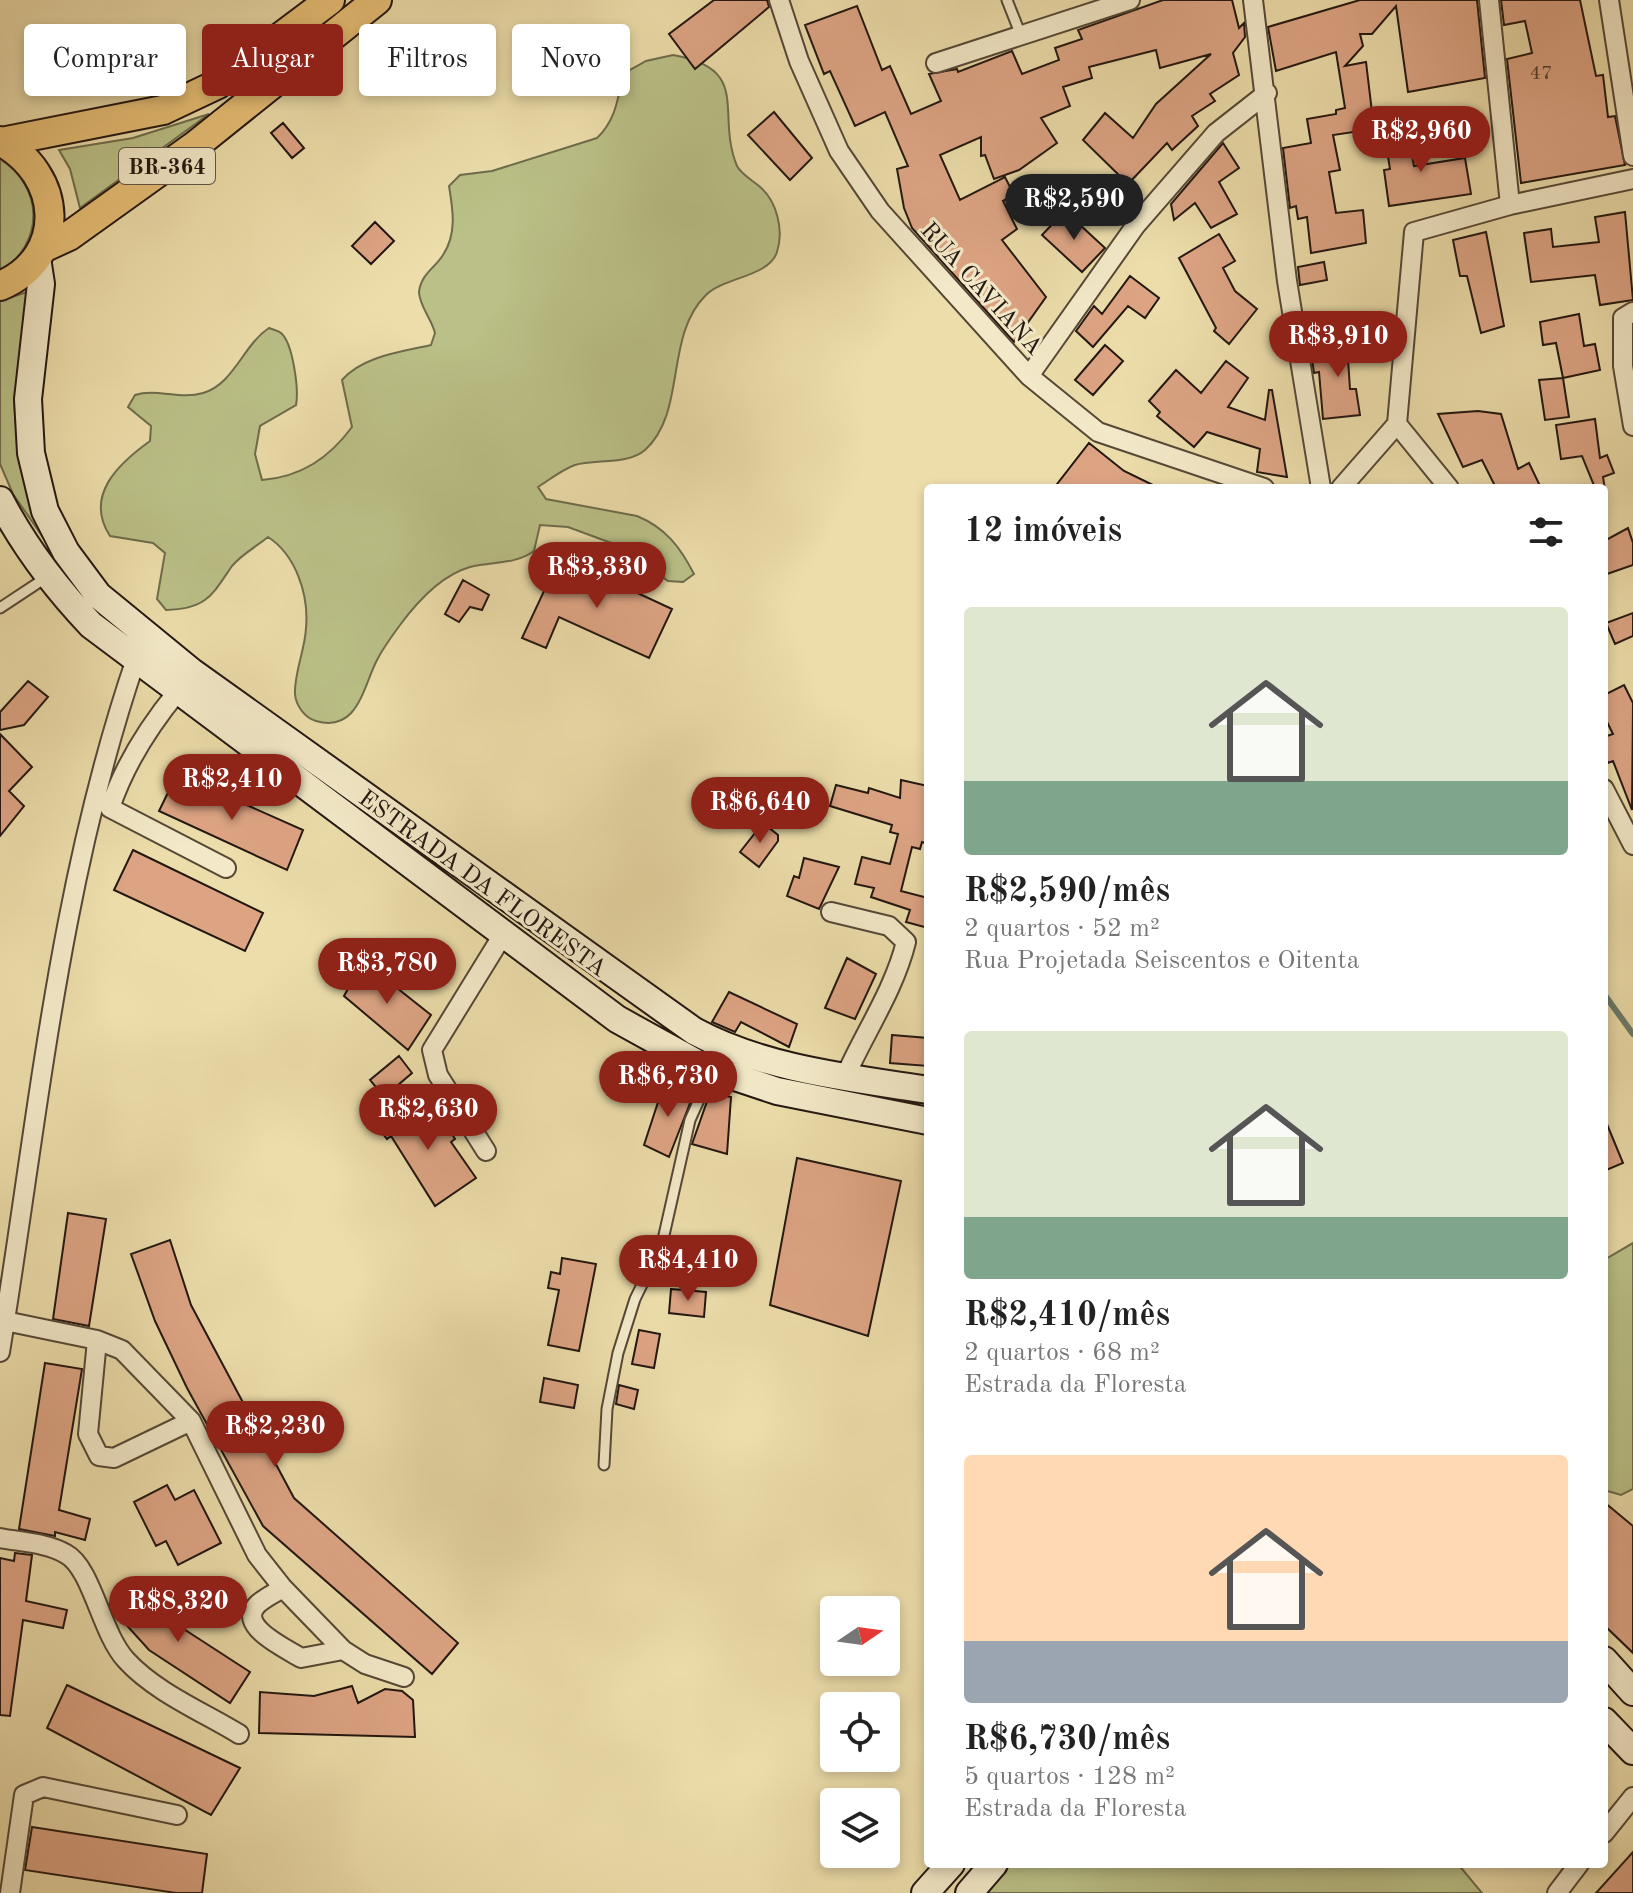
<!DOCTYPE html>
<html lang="pt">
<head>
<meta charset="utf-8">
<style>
  body { margin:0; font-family:"Old Standard TT",serif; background:#f6f6f6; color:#222; height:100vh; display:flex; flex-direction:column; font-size:30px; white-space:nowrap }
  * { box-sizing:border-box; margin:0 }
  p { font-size:26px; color:#767676 }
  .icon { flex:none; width:44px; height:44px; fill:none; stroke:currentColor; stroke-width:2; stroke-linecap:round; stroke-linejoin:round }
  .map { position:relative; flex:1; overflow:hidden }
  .drawer { position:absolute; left:924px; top:484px; width:684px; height:1384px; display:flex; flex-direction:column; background:#fff; border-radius:8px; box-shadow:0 4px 12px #0003 }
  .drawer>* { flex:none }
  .top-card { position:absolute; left:24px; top:24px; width:760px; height:72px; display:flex; gap:16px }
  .needle { width:52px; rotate:77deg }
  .tools { position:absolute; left:820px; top:1596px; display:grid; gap:16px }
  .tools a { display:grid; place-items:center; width:80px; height:80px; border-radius:8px; background:#fff; box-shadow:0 4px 12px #0003; font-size:40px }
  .price { position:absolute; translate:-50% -68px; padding:0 18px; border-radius:28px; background:#8f2418; color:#fff; font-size:26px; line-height:52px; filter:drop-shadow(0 2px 4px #0008) }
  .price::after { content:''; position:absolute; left:50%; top:48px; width:24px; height:18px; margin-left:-12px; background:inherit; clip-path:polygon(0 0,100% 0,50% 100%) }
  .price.active { background:#222; color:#fff }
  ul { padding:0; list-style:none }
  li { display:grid; align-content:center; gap:16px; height:424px; padding:0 40px }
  li span { display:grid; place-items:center; height:248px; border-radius:8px; color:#555 }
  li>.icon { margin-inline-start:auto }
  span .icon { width:144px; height:144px; fill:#fffc; stroke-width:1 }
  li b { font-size:34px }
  h2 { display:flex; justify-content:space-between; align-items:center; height:96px; padding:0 40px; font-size:34px }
  .tag { padding:0 28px; border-radius:8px; background:#fff; box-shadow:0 4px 12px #0003; font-size:28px; line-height:72px }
  .tag.active { background:#8f2418; color:#fff }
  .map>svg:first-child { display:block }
  .green { fill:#bac087; stroke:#6e6c4c; stroke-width:2 }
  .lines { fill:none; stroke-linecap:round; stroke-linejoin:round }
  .stream { stroke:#6a7b69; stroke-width:6 }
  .building { fill:#dda484; stroke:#231711; stroke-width:2 }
  .lane-casing { stroke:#554837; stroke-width:13 }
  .street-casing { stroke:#554837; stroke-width:22 }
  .secondary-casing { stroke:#231711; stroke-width:30 }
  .primary-casing { stroke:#231711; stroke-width:32 }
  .lane { stroke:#f3e9c8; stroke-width:9 }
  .street { stroke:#f3e9c8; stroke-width:18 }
  .secondary { stroke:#f3e9c8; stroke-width:26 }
  .primary { stroke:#e6be75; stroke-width:28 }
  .labels { text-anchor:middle; stroke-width:6; stroke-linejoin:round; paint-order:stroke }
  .number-label { font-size:20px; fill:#523a2e }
  .shield { fill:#f3e9c8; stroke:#615648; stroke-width:2 }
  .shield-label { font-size:22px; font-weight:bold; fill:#231711 }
  .street-label { font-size:24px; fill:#231711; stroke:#f3e9c8 }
</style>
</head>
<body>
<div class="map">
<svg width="1633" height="1893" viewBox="0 0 1633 1893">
  <rect width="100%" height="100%" fill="#ecddaa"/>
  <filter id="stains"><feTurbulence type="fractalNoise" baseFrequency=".0025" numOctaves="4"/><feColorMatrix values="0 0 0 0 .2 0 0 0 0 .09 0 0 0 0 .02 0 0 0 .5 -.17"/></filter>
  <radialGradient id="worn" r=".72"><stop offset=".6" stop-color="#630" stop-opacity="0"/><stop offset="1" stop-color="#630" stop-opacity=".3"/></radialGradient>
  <!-- green -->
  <path class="green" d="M 673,55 C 753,69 715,113 737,166 C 741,174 752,180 759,186 C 777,201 784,230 777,252 C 769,277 724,277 706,295 C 664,336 687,412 645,450 C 628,465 595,459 575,465 C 563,469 549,480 538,487 L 546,499 L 637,516 C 666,528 680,547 694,574 L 683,582 L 668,581 L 622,547 L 568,527 L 540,525 L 534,551 C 515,565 492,561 470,567 C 442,575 417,602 400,625 C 392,636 383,648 377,660 C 363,687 358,733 316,721 C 305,718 296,706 295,694 C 294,673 305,650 306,628 C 309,595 296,555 268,537 C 257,546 241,555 232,566 C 212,595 207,609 166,610 L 157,599 L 165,553 L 153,543 L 110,536 C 84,496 118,464 150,441 L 151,426 L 128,407 L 135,395 C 156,388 180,400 203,393 C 234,384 243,345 269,328 C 273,330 278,330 281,333 C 293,343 299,390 296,405 L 260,426 L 255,454 L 262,480 C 301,477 329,458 352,427 L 342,380 C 363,356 401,352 431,345 L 435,333 C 432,320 419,305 419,292 C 421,274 435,268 443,255 C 457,234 453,210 449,186 L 460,175 L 492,171 L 597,138 C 616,120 618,98 623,74 L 646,61 Z
    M 209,114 L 80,208 L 70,169 L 59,150 L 133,138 Z
    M 0,159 C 44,187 45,243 0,272 Z
    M 30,291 L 14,402 L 19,459 L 71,578 L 13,494 L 0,464 L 0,301 Z
    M 1633,1243 L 1633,1489 L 1621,1495 L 1604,1490 L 1604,1260 Z
    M 1008,1864 L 1458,1864 L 1482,1893 L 985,1893 Z"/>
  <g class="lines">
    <!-- stream -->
    <path class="stream" d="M 1604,994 L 1633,1034"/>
  </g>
  <!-- building -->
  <path class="building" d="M 714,0 L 767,0 L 769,7 L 695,69 L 669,34 Z
    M 1163,0 L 1232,0 L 1239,28 L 1244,23 L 1245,37 L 1233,53 L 1239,75 L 1210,94 L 1215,101 L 1192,116 L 1198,126 L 1172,150 L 1167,143 L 1128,184 L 1083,140 L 1105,113 L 1133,138 L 1156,104 L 1211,54 L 1160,68 L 1156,50 L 1089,67 L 1092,78 L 1063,87 L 1070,106 L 1041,118 L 1057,143 L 1019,170 L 994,179 L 985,155 L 981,156 L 981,137 L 940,155 L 960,200 L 1005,177 L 1014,195 L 1003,201 L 1017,229 L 1002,240 L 1046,297 L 1014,342 L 912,228 L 904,208 L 897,169 L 908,166 L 885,112 L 855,126 L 830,71 L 824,74 L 805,25 L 857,6 L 882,70 L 890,66 L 911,114 L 941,101 L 929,74 L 957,69 L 958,72 L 1012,51 L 1022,74 L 1059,60 L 1055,48 L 1082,39 L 1078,30 Z
    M 1360,0 L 1477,0 L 1485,78 L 1408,92 L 1396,6 L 1372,34 L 1360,34 L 1363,46 L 1345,66 L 1366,62 L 1374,129 L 1333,135 L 1340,170 L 1329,172 L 1336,213 L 1363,210 L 1366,243 L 1311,253 L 1307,217 L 1298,219 L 1296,206 L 1290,208 L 1283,148 L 1311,143 L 1307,119 L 1336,114 L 1336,110 L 1345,108 L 1336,52 L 1276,71 L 1268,27 Z
    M 1501,0 L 1580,0 L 1596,76 L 1603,75 L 1608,117 L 1615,116 L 1625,165 L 1521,183 L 1507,59 L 1532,53 L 1525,21 L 1504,25 Z
    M 774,112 L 812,158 L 790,180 L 748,135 Z
    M 283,123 L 304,148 L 292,158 L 271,133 Z
    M 1407,128 L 1414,166 L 1465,158 L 1471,194 L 1389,206 L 1384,170 L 1390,169 L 1384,132 Z
    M 1223,143 L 1239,168 L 1219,182 L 1237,214 L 1211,228 L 1195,203 L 1174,220 L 1171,204 Z
    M 1065,211 L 1105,248 L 1082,272 L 1042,235 Z
    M 1625,212 L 1633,300 L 1600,305 L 1595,275 L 1531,282 L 1524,233 L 1551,229 L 1553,247 L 1599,242 L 1595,217 Z
    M 375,222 L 394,241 L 371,264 L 352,246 Z
    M 1486,232 L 1504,326 L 1481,333 L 1467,276 L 1460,276 L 1453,240 Z
    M 1219,234 L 1235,261 L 1223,268 L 1235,291 L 1257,309 L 1229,344 L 1214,331 L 1216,328 L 1179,258 Z
    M 1324,262 L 1327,280 L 1300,285 L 1298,267 Z
    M 1130,276 L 1159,298 L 1145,318 L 1128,306 L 1093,347 L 1076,331 L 1094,306 L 1102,314 Z
    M 1579,314 L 1584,346 L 1595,344 L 1600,370 L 1563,378 L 1556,343 L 1543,345 L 1540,322 Z
    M 1362,337 L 1364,356 L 1348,359 L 1350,389 L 1356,389 L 1360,415 L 1323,419 L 1319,372 L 1314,373 L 1311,352 L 1343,347 L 1342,338 Z
    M 1105,345 L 1123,361 L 1093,395 L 1075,380 Z
    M 1226,361 L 1248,378 L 1228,407 L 1265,420 L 1269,390 L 1272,390 L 1287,477 L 1257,472 L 1260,449 L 1207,432 L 1194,447 L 1157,416 L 1160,412 L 1149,401 L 1176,370 L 1201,393 Z
    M 1563,378 L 1569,417 L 1545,420 L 1539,380 Z
    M 1478,411 L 1501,414 L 1518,469 L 1529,463 L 1541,488 L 1496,488 L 1482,460 L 1463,467 L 1438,414 Z
    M 1595,419 L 1600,458 L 1607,455 L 1614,473 L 1603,477 L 1607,502 L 1604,503 L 1604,488 L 1595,488 L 1582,456 L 1561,459 L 1556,425 Z
    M 1089,443 L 1124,471 L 1159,488 L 1054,488 Z
    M 1628,528 L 1633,543 L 1633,565 L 1604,575 L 1604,541 Z
    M 560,557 L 672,609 L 649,658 L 559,617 L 546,648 L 522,638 Z
    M 463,580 L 489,595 L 482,610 L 470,607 L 459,622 L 445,614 Z
    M 1633,613 L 1633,636 L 1615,644 L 1606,623 Z
    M 28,681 L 48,697 L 24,725 L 0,730 L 0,712 Z
    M 1624,685 L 1633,703 L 1632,810 L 1613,761 L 1608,763 L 1604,752 L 1604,737 L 1613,734 L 1604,716 L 1604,695 Z
    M 0,734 L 32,767 L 9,791 L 24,806 L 0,836 Z
    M 177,774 L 303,830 L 287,870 L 159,811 Z
    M 901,780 L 928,786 L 928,844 L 922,842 L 920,849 L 912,847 L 901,891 L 928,898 L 928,928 L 906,922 L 910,910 L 871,897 L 874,888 L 855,884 L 862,857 L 890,864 L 898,834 L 890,832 L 892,825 L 830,806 L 836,785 L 868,793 L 869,788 L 900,798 Z
    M 763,823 L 778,835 L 778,841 L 759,867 L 740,852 Z
    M 133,850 L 263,913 L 245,951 L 114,890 Z
    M 804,858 L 839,867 L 819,909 L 787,896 L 794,876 L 799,878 Z
    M 847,958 L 876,974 L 855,1019 L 825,1008 Z
    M 363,961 L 431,1015 L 408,1050 L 344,996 Z
    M 729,992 L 797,1024 L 789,1047 L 741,1022 L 735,1032 L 712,1022 Z
    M 892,1035 L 928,1038 L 928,1066 L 890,1063 Z
    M 399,1056 L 412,1073 L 384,1097 L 370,1080 Z
    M 664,1084 L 694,1093 L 669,1157 L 644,1145 Z
    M 710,1093 L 731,1097 L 727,1154 L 692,1144 Z
    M 388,1103 L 409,1129 L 437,1109 L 455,1139 L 451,1142 L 476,1178 L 435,1206 L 391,1136 L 387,1139 L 370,1117 Z
    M 1604,1117 L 1623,1163 L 1604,1171 Z
    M 797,1158 L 901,1181 L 868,1336 L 770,1305 Z
    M 68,1213 L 106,1219 L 89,1326 L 53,1319 Z
    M 170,1240 L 191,1305 L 294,1498 L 458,1643 L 432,1674 L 263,1526 L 187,1388 L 155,1321 L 131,1254 Z
    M 562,1258 L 596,1264 L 579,1351 L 548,1345 L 559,1290 L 548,1288 L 551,1272 L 560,1274 Z
    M 671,1289 L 706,1292 L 704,1317 L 669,1313 Z
    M 639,1330 L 660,1334 L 654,1368 L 632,1364 Z
    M 45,1363 L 82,1369 L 59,1510 L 90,1519 L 85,1540 L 55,1532 L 55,1536 L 19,1529 Z
    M 544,1378 L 578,1385 L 574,1408 L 540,1402 Z
    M 619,1385 L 638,1390 L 634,1409 L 616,1404 Z
    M 167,1485 L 175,1500 L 194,1490 L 221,1543 L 178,1565 L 166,1541 L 156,1546 L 134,1502 Z
    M 1604,1502 L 1633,1526 L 1633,1653 L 1604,1625 Z
    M 15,1553 L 32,1555 L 26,1601 L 67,1610 L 63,1628 L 23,1620 L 10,1716 L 0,1715 L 0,1558 L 14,1561 Z
    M 136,1581 L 173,1622 L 250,1672 L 230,1703 L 149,1650 L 112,1609 L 110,1604 Z
    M 67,1685 L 240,1768 L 211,1815 L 47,1728 Z
    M 352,1686 L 358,1703 L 385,1689 L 402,1691 L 413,1700 L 415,1737 L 259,1733 L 260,1692 L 314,1696 Z
    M 32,1827 L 207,1854 L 202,1893 L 176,1893 L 25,1870 Z
    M 1633,1852 L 1633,1893 L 1596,1893 Z"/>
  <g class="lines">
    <defs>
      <path id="lane" d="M 1007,0 L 1020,33
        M 0,608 L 47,577
        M 604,1465 L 607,1409 L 618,1353 L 635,1299 L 662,1244 L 690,1120 L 712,1071"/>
      <path id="street" d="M 779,0 L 799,61 L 839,151 L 880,211 L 1029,376 L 1098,432 L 1264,488
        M 1253,0 L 1287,281 L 1321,488
        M 1489,0 L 1510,205
        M 1609,0 L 1633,156
        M 936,63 L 1130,0
        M 1633,312 L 1623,318 L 1623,366 L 1633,426
        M 1029,376 L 1136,225 L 1216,133 L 1267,93
        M 1397,424 L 1414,232 L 1510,205 L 1633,179
        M 1397,424 L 1449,488
        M 1341,488 L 1397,424
        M 178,691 C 150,725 124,766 110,808 L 226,868
        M 1604,789 L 1633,845
        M 831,912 L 889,926 L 906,942 C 894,990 865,1032 845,1077
        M 486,1151 L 438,1075 L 432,1050 L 504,933
        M 5,1321 L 97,1340 L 122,1350 L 191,1421 L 257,1555 L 283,1588 L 343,1650 L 365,1664 L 404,1677
        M 97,1340 L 88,1434 L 99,1456 L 114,1458 L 191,1421
        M 0,1352 C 38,1118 59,884 136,659
        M 0,1538 C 21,1542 48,1543 66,1554 C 92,1568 101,1633 126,1660 C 155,1692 203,1712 239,1734
        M 283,1588 C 275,1593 262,1599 256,1606 C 238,1627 287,1649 301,1658 L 343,1650
        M 1604,1833 L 1633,1797
        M 10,1893 L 24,1795 L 43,1787 L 177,1815
        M 1557,1893 L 1579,1864"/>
      <path id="secondary" d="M 37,258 L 41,284 L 28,399 L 31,453 L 45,511 L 66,552 L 98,595 L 192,672 L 694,1031 C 764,1069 851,1078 928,1090
        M 0,500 C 25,548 54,586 91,625 L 617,1019 L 702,1066 L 777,1091 L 928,1121
        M 1604,1660 L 1633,1692
        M 1604,1721 L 1633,1751
        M 925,1893 L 951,1864
        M 969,1893 L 994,1864"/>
      <path id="primary" d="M 0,141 C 63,174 69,257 0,286
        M 1,142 L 163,110 L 218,84 L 330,0
        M 43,248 L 69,236 L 196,145 L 377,0"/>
    </defs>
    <!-- lane casing -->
    <use href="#lane" class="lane-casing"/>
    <!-- street casing -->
    <use href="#street" class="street-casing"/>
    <!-- secondary casing -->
    <use href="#secondary" class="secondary-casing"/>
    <!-- primary casing -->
    <use href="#primary" class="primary-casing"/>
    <!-- lane -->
    <use href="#lane" class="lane"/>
    <!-- street -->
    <use href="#street" class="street"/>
    <!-- secondary -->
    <use href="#secondary" class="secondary"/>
    <!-- primary -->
    <use href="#primary" class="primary"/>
  </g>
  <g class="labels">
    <!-- number labels -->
    <g class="number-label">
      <text x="1541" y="79">47</text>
    </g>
    <!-- shield labels -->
    <rect class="shield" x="119" y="148" width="96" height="36" rx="6"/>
    <g class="shield-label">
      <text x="167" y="174">BR-364</text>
    </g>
    <!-- street labels -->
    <g class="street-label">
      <text transform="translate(982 288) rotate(48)" y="8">RUA CAVIANA</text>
      <text transform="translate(483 883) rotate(36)" y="8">ESTRADA DA FLORESTA</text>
    </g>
  </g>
  <rect width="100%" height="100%" filter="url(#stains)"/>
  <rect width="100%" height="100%" fill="url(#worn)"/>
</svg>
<div class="tools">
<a><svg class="needle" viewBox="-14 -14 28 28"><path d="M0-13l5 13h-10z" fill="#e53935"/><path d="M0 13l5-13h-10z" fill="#767676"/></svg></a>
<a><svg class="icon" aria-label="locate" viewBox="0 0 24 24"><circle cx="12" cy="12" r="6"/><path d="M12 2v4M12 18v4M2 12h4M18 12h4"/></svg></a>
<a><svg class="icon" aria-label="layers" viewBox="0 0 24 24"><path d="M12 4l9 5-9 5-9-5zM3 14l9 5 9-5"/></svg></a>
</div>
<b class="price" style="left:1421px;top:174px">R$2,960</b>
<b class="price active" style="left:1074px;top:242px">R$2,590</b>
<b class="price" style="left:1338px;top:379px">R$3,910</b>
<b class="price" style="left:597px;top:610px">R$3,330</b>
<b class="price" style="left:232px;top:822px">R$2,410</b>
<b class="price" style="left:760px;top:845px">R$6,640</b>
<b class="price" style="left:387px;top:1006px">R$3,780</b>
<b class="price" style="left:668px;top:1119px">R$6,730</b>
<b class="price" style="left:428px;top:1152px">R$2,630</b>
<b class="price" style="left:688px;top:1303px">R$4,410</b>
<b class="price" style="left:275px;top:1469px">R$2,230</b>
<b class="price" style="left:178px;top:1644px">R$8,320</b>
<div class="top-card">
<a class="tag">Comprar</a>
<a class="tag active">Alugar</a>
<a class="tag">Filtros</a>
<a class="tag">Novo</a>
</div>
<section class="drawer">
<h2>12 imóveis<svg class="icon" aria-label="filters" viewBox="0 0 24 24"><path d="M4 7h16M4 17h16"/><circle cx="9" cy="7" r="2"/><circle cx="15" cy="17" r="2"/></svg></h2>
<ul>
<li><span style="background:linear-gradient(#dfe7d0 70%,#7fa58c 0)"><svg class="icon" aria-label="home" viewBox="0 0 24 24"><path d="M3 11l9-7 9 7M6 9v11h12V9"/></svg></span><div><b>R$2,590/mês</b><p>2 quartos · 52 m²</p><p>Rua Projetada Seiscentos e Oitenta</p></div></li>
<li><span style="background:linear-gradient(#dfe7d0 75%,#7fa58c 0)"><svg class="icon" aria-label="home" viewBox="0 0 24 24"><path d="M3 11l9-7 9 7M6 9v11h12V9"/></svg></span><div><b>R$2,410/mês</b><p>2 quartos · 68 m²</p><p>Estrada da Floresta</p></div></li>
<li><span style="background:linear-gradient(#ffd9b3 75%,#9aa5b1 0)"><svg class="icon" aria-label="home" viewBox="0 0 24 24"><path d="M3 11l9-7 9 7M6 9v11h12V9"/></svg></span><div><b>R$6,730/mês</b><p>5 quartos · 128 m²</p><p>Estrada da Floresta</p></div></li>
</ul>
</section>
</div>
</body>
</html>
